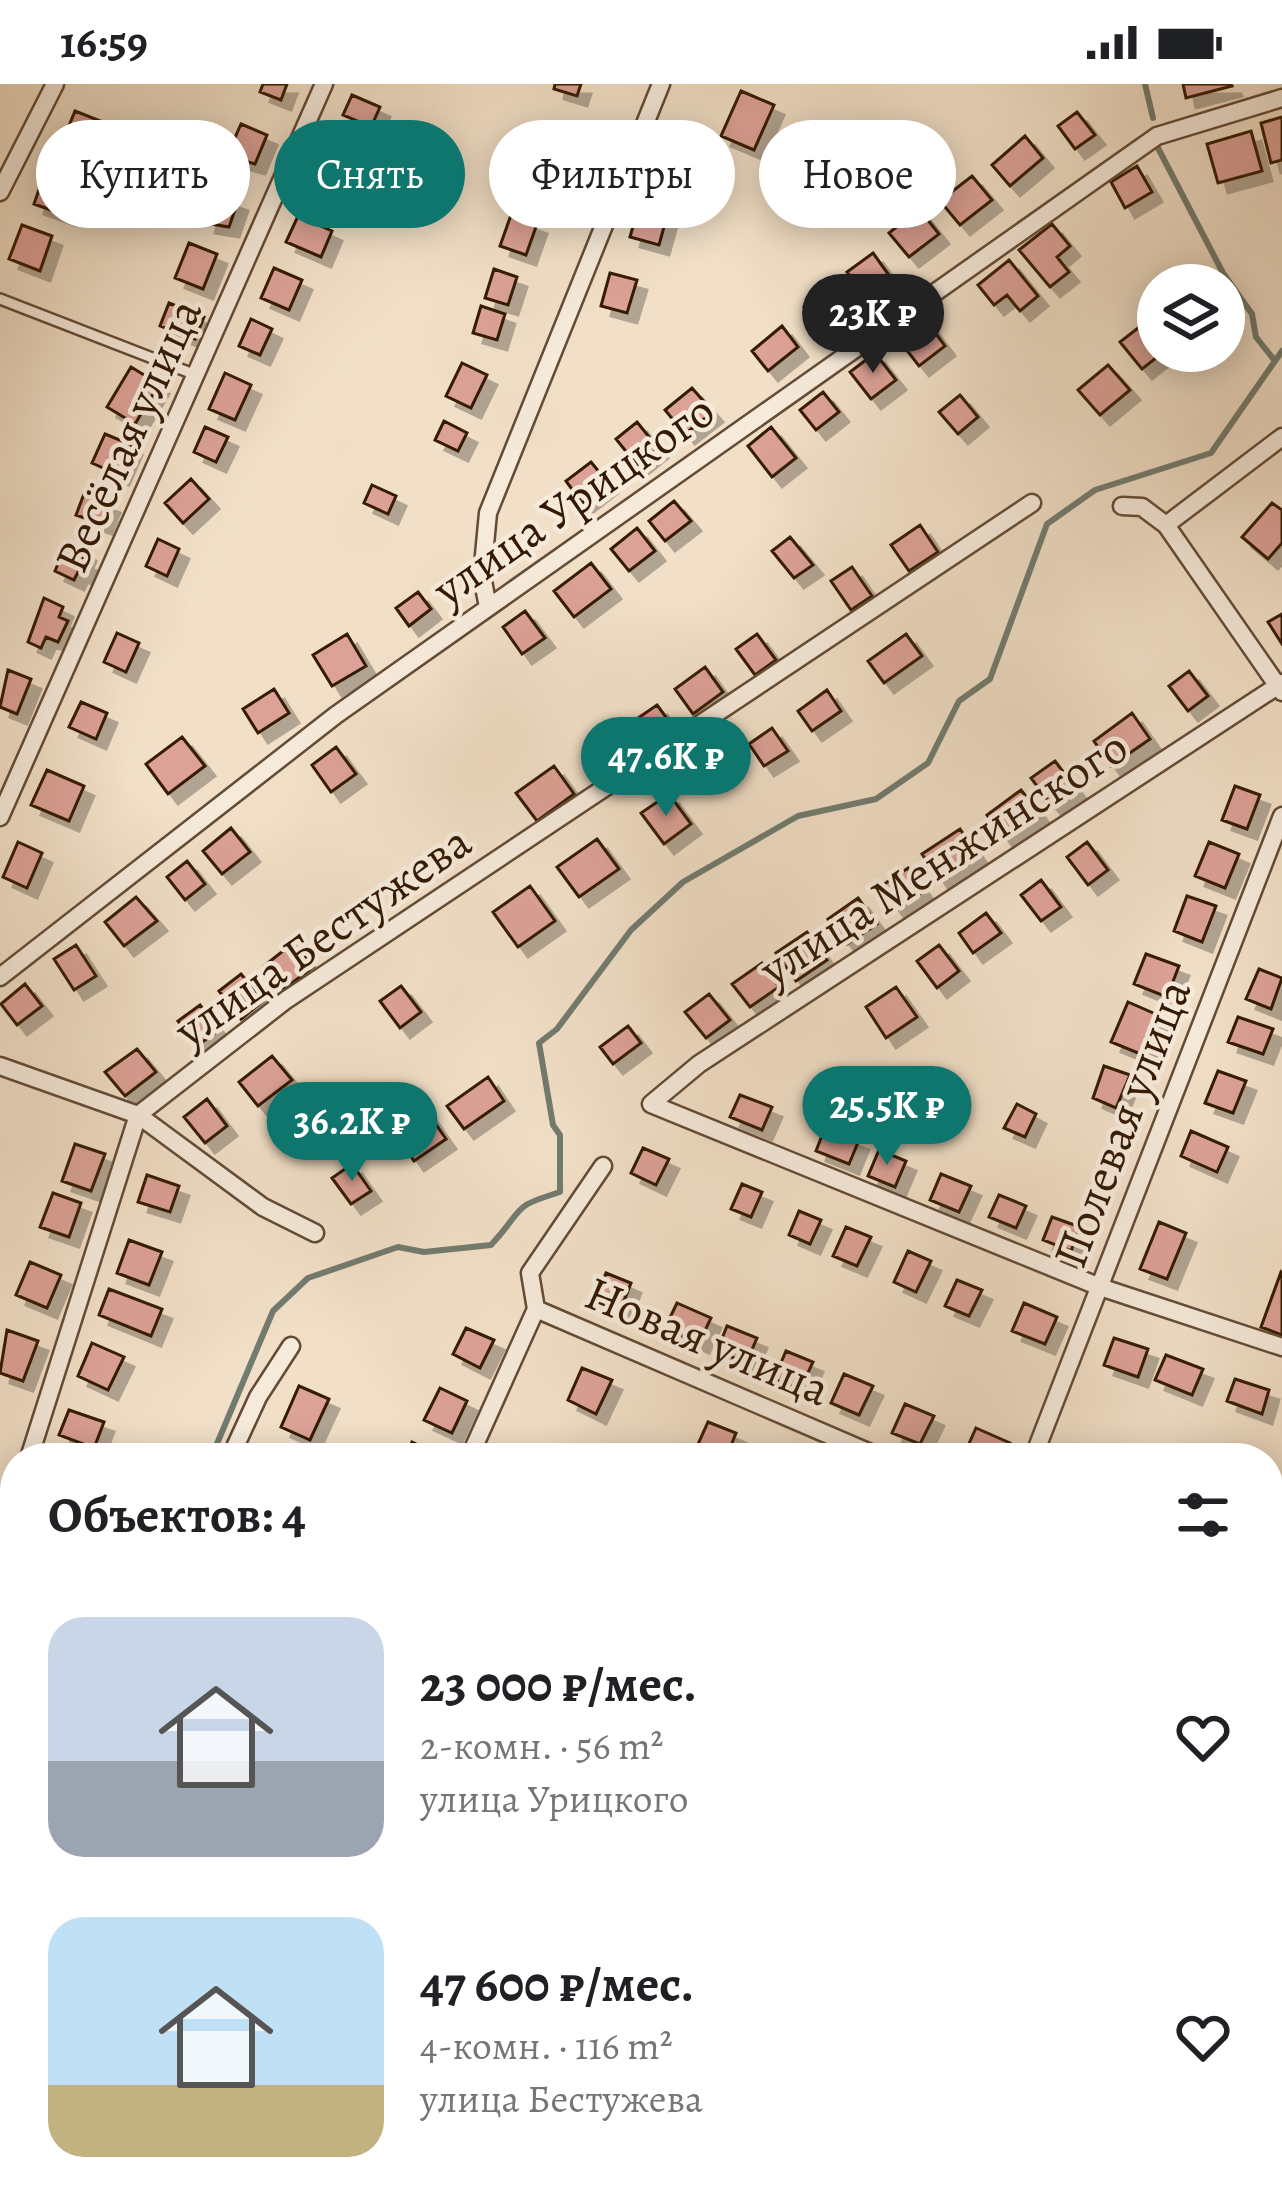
<!DOCTYPE html>
<html lang="ru">
<head>
<meta charset="utf-8">
<style>
  body { margin:0; font-family:Alegreya,serif; background:#f2f2f2; color:#202124; height:100vh; display:flex; flex-direction:column; font-size:45px; white-space:nowrap }
  * { box-sizing:border-box; margin:0 }
  p { font-size:39px; color:#757577 }
  .icon { flex:none; width:66px; height:66px; fill:none; stroke:currentColor; stroke-width:2; stroke-linecap:round; stroke-linejoin:round }
  .map { position:relative; flex:1; overflow:hidden }
  .drawer { position:absolute; left:0px; top:1359px; width:1284px; height:771px; display:flex; flex-direction:column; background:#fff; border-radius:48px 48px 0 0; box-shadow:0 6px 30px #0003 }
  .drawer>* { flex:none }
  .hud { position:absolute; left:36px; top:36px; width:1212px; height:108px; display:flex; gap:24px }
  .controls { position:absolute; left:1137px; top:180px; display:grid; gap:24px }
  .controls a { display:grid; place-items:center; width:108px; height:108px; border-radius:50%; background:#fff; box-shadow:0 6px 30px #0003; font-size:60px }
  .price { position:absolute; translate:-50% -102px; padding:0 27px; border-radius:42px; background:#0f766e; color:#fff; font-size:39px; line-height:78px; filter:drop-shadow(0 3px 6px #0008) }
  .price::after { content:''; position:absolute; left:50%; top:72px; width:36px; height:27px; margin-left:-18px; background:inherit; clip-path:polygon(0 0,100% 0,50% 100%) }
  .price.current { background:#222; color:#fff }
  ul { padding:0; list-style:none }
  li { display:flex; align-items:center; gap:36px; height:300px; padding:0 48px }
  li span { display:grid; place-items:center; flex:none; width:336px; height:240px; border-radius:36px; color:#555 }
  li>.icon { margin-inline-start:auto }
  span .icon { width:144px; height:144px; fill:#fffc; stroke-width:1 }
  li b { font-size:51px }
  h2 { display:flex; justify-content:space-between; align-items:center; height:144px; padding:0 48px; font-size:51px }
  .tag { padding:0 42px; border-radius:54px; background:#fff; box-shadow:0 6px 30px #0003; font-size:42px; line-height:108px }
  .tag.current { background:#0f766e; color:#fff }
  .status { display:flex; justify-content:space-between; align-items:center; height:84px; padding:0 60px; background:#fff; direction:ltr }
  .status svg { height:33px; fill:currentColor }
  .map>svg:first-child { display:block }
  .lines { fill:none; stroke-linecap:round; stroke-linejoin:round }
  .stream { stroke:#727b6f; stroke-width:6 }
  .building { fill:#dca197; stroke:#341a04; stroke-width:3; filter:url(#shadow) }
  .service-casing { stroke:#634b35; stroke-width:14 }
  .minor-casing { stroke:#634b35; stroke-width:21 }
  .service { stroke:#f6eadb; stroke-width:9 }
  .minor { stroke:#f6eadb; stroke-width:16 }
  .labels { text-anchor:middle; stroke-width:9; stroke-linejoin:round; paint-order:stroke }
  .street-label { font-size:48px; fill:#341a04; stroke:#f6eadb }
</style>
</head>
<body>
<div class="status"><b>16:59</b><svg viewBox="0 0 49 12"><path d="M0 12V9h3v3zM5 12V6h3v6zM10 12V3h3v9zM15 12V0h3v12zM26 1h20v11H26zM47 4h2v5h-2z"/></svg></div>
<div class="map">
<svg width="1282" height="2128" viewBox="0 0 1282 2128">
  <defs>
    <filter id="shadow"><feDropShadow dx="10" dy="10" stdDeviation="0" flood-color="#0004"/></filter>
  </defs>
  <rect width="100%" height="100%" fill="#f1dfc7"/>
  <filter id="stains"><feTurbulence type="fractalNoise" baseFrequency=".00167" numOctaves="4"/><feColorMatrix values="0 0 0 0 .2 0 0 0 0 .09 0 0 0 0 .02 0 0 0 .5 -.17"/></filter>
  <radialGradient id="worn" r=".72"><stop offset=".6" stop-color="#630" stop-opacity="0"/><stop offset="1" stop-color="#630" stop-opacity=".3"/></radialGradient>
  <g class="lines">
    <!-- stream -->
    <path class="stream" d="M 1145,0 L 1153,34
      M 1158,64 L 1223,189 L 1252,230 L 1256,253 L 1275,277
      M 211,1374 L 273,1227 L 308,1194 L 398,1163 L 424,1168 L 491,1161 C 527,1122 509,1124 560,1108 L 560,1051 L 553,1041 L 539,959 L 557,945 L 631,846 L 683,798 L 798,732 L 876,715 L 928,679 L 959,617 L 990,595 L 1047,440 L 1095,406 L 1211,369 L 1282,267
      M 1269,1559 L 1282,1559
      M 15,1706 L 10,1859 L 15,1867
      M 0,1884 L 15,1870"/>
  </g>
  <!-- building -->
  <path class="building" d="M 263,0 L 287,0 L 281,16 L 260,8 Z
    M 555,0 L 581,0 L 577,12 L 554,5 Z
    M 1183,0 L 1231,0 L 1232,2 L 1186,14 Z
    M 741,7 L 774,21 L 754,66 L 721,52 Z
    M 352,11 L 380,23 L 371,43 L 343,31 Z
    M 75,27 L 108,40 L 94,73 L 62,59 Z
    M 1077,28 L 1095,51 L 1075,65 L 1058,42 Z
    M 1282,33 L 1282,76 L 1271,79 L 1261,39 Z
    M 542,38 L 564,46 L 554,76 L 532,68 Z
    M 241,40 L 267,51 L 255,80 L 227,72 Z
    M 1251,47 L 1262,87 L 1218,99 L 1207,60 Z
    M 1025,52 L 1043,74 L 1010,102 L 992,81 Z
    M 658,59 L 689,67 L 684,86 L 653,78 Z
    M 326,77 L 357,90 L 347,113 L 316,100 Z
    M 1137,82 L 1152,108 L 1125,124 L 1111,98 Z
    M 46,85 L 78,96 L 65,131 L 34,120 Z
    M 529,85 L 565,96 L 558,121 L 521,111 Z
    M 972,92 L 992,116 L 960,141 L 940,117 Z
    M 215,109 L 238,117 L 229,143 L 205,139 Z
    M 640,117 L 669,125 L 659,161 L 630,153 Z
    M 919,125 L 939,150 L 909,173 L 889,149 Z
    M 511,131 L 537,140 L 526,171 L 500,162 Z
    M 298,132 L 332,147 L 321,173 L 286,158 Z
    M 1052,140 L 1070,162 L 1057,173 L 1069,188 L 1050,203 L 1019,166 Z
    M 22,141 L 52,152 L 40,187 L 9,175 Z
    M 189,159 L 217,170 L 203,205 L 175,194 Z
    M 873,169 L 891,194 L 867,213 L 847,188 Z
    M 1009,176 L 1038,212 L 1020,227 L 1007,211 L 994,221 L 978,201 Z
    M 274,184 L 302,196 L 289,226 L 261,214 Z
    M 494,185 L 517,193 L 508,221 L 485,214 Z
    M 610,189 L 637,196 L 627,229 L 601,222 Z
    M 831,203 L 848,224 L 820,244 L 804,223 Z
    M 169,219 L 204,233 L 195,255 L 160,242 Z
    M 481,222 L 505,230 L 497,256 L 473,249 Z
    M 1151,234 L 1158,241 L 1158,267 L 1165,267 L 1142,285 L 1120,258 Z
    M 251,235 L 272,245 L 260,271 L 239,262 Z
    M 928,239 L 945,262 L 919,282 L 902,260 Z
    M 782,242 L 798,263 L 768,287 L 752,267 Z
    M 875,269 L 896,296 L 871,315 L 850,288 Z
    M 462,279 L 487,291 L 471,324 L 446,312 Z
    M 1108,281 L 1130,306 L 1100,331 L 1078,306 Z
    M 131,283 L 159,300 L 135,340 L 107,323 Z
    M 225,289 L 251,301 L 235,336 L 209,325 Z
    M 692,304 L 713,328 L 685,350 L 665,326 Z
    M 823,308 L 839,328 L 816,346 L 800,326 Z
    M 960,311 L 978,333 L 958,350 L 939,328 Z
    M 444,337 L 467,349 L 458,367 L 435,356 Z
    M 637,338 L 658,364 L 637,381 L 616,355 Z
    M 205,343 L 228,353 L 216,378 L 194,368 Z
    M 771,343 L 796,374 L 772,393 L 748,362 Z
    M 105,350 L 132,361 L 119,391 L 92,379 Z
    M 591,378 L 608,399 L 582,419 L 566,397 Z
    M 191,395 L 209,415 L 183,439 L 165,419 Z
    M 372,401 L 396,412 L 388,430 L 364,419 Z
    M 84,410 L 110,419 L 102,440 L 76,431 Z
    M 674,417 L 691,437 L 665,457 L 649,437 Z
    M 1272,419 L 1282,426 L 1282,459 L 1268,475 L 1242,453 Z
    M 920,441 L 938,468 L 909,487 L 891,461 Z
    M 637,444 L 655,467 L 629,487 L 611,465 Z
    M 790,453 L 813,481 L 794,494 L 772,467 Z
    M 158,455 L 179,465 L 167,492 L 146,482 Z
    M 67,459 L 86,467 L 83,475 L 90,478 L 85,491 L 78,488 L 74,496 L 55,487 Z
    M 591,479 L 611,505 L 574,533 L 554,507 Z
    M 852,483 L 872,512 L 851,526 L 831,497 Z
    M 418,508 L 431,525 L 409,542 L 396,524 Z
    M 44,514 L 63,523 L 59,533 L 68,537 L 58,558 L 46,553 L 41,564 L 28,558 Z
    M 525,527 L 545,554 L 522,570 L 503,543 Z
    M 1282,530 L 1282,560 L 1268,538 Z
    M 117,549 L 139,559 L 126,588 L 104,578 Z
    M 347,550 L 366,582 L 332,602 L 313,571 Z
    M 757,550 L 776,576 L 755,591 L 736,565 Z
    M 906,550 L 922,572 L 884,599 L 868,577 Z
    M 705,583 L 723,608 L 693,630 L 675,605 Z
    M 8,586 L 31,595 L 17,630 L 0,623 Z
    M 1189,587 L 1208,612 L 1188,627 L 1169,602 Z
    M 274,605 L 289,629 L 258,649 L 243,625 Z
    M 827,606 L 841,627 L 812,647 L 798,627 Z
    M 81,618 L 107,629 L 96,655 L 69,643 Z
    M 657,621 L 674,644 L 642,667 L 625,643 Z
    M 1132,629 L 1150,655 L 1111,682 L 1094,657 Z
    M 772,644 L 788,667 L 764,682 L 749,660 Z
    M 182,653 L 205,682 L 168,710 L 146,680 Z
    M 336,663 L 356,690 L 331,708 L 312,681 Z
    M 1055,677 L 1076,705 L 1052,722 L 1031,694 Z
    M 554,682 L 574,710 L 537,737 L 516,709 Z
    M 47,686 L 84,702 L 69,737 L 31,721 Z
    M 1235,702 L 1260,711 L 1247,745 L 1222,736 Z
    M 1021,706 L 1039,729 L 1004,754 L 987,731 Z
    M 669,710 L 691,740 L 664,760 L 641,729 Z
    M 231,744 L 250,768 L 222,790 L 203,767 Z
    M 960,745 L 978,771 L 940,797 L 922,770 Z
    M 597,755 L 619,785 L 579,813 L 557,783 Z
    M 18,758 L 42,769 L 27,804 L 3,793 Z
    M 1087,758 L 1108,786 L 1088,801 L 1067,773 Z
    M 1209,758 L 1239,770 L 1225,804 L 1195,792 Z
    M 187,777 L 205,800 L 185,816 L 167,793 Z
    M 908,784 L 924,807 L 896,826 L 880,803 Z
    M 1041,796 L 1061,823 L 1041,837 L 1021,811 Z
    M 530,802 L 555,837 L 518,863 L 493,828 Z
    M 1187,812 L 1216,822 L 1202,858 L 1174,847 Z
    M 136,813 L 157,837 L 124,862 L 105,838 Z
    M 858,814 L 877,840 L 847,860 L 828,835 Z
    M 986,829 L 1001,849 L 973,869 L 959,849 Z
    M 807,848 L 827,876 L 796,897 L 776,869 Z
    M 293,859 L 313,883 L 283,906 L 264,882 Z
    M 76,861 L 96,892 L 74,906 L 54,875 Z
    M 939,861 L 959,887 L 937,904 L 917,877 Z
    M 1146,870 L 1179,882 L 1167,913 L 1134,900 Z
    M 762,879 L 779,903 L 750,923 L 732,900 Z
    M 1259,885 L 1282,894 L 1271,925 L 1246,915 Z
    M 241,890 L 263,917 L 241,935 L 219,907 Z
    M 25,900 L 42,922 L 17,941 L 1,920 Z
    M 401,902 L 421,928 L 400,944 L 380,917 Z
    M 896,903 L 917,933 L 886,954 L 866,923 Z
    M 709,910 L 730,936 L 706,954 L 685,928 Z
    M 1128,918 L 1160,932 L 1143,971 L 1111,958 Z
    M 200,921 L 219,946 L 197,962 L 178,937 Z
    M 1238,933 L 1273,945 L 1263,970 L 1228,958 Z
    M 628,942 L 641,959 L 613,980 L 600,963 Z
    M 137,965 L 156,988 L 125,1012 L 105,988 Z
    M 272,972 L 292,996 L 258,1022 L 239,998 Z
    M 1104,982 L 1130,991 L 1116,1024 L 1093,1014 Z
    M 1218,987 L 1246,997 L 1233,1029 L 1205,1019 Z
    M 488,993 L 504,1017 L 464,1045 L 447,1022 Z
    M 740,1011 L 772,1023 L 762,1046 L 730,1033 Z
    M 207,1015 L 227,1042 L 205,1059 L 184,1033 Z
    M 1017,1020 L 1036,1030 L 1025,1053 L 1004,1044 Z
    M 428,1029 L 446,1055 L 414,1077 L 396,1050 Z
    M 825,1044 L 859,1056 L 849,1080 L 816,1067 Z
    M 1191,1047 L 1228,1063 L 1217,1088 L 1181,1072 Z
    M 75,1060 L 105,1070 L 91,1107 L 62,1097 Z
    M 643,1064 L 669,1075 L 656,1101 L 631,1089 Z
    M 879,1066 L 906,1077 L 895,1103 L 868,1092 Z
    M 352,1080 L 371,1107 L 351,1120 L 332,1094 Z
    M 941,1090 L 971,1102 L 959,1128 L 930,1116 Z
    M 147,1091 L 179,1102 L 170,1128 L 138,1118 Z
    M 742,1100 L 762,1108 L 751,1133 L 731,1125 Z
    M 53,1109 L 81,1119 L 69,1153 L 40,1143 Z
    M 999,1111 L 1026,1122 L 1016,1144 L 989,1133 Z
    M 799,1127 L 821,1136 L 810,1160 L 789,1151 Z
    M 1052,1133 L 1080,1143 L 1071,1167 L 1043,1156 Z
    M 1159,1138 L 1186,1149 L 1167,1195 L 1140,1185 Z
    M 846,1143 L 871,1153 L 857,1182 L 833,1172 Z
    M 129,1156 L 162,1168 L 149,1201 L 117,1189 Z
    M 908,1167 L 931,1177 L 916,1208 L 894,1198 Z
    M 30,1178 L 61,1191 L 47,1224 L 16,1211 Z
    M 1281,1188 L 1282,1189 L 1282,1251 L 1261,1243 Z
    M 606,1189 L 631,1199 L 620,1227 L 595,1217 Z
    M 957,1196 L 982,1206 L 969,1232 L 945,1222 Z
    M 109,1205 L 162,1225 L 151,1252 L 99,1231 Z
    M 677,1219 L 711,1234 L 699,1259 L 665,1244 Z
    M 1024,1219 L 1057,1233 L 1045,1260 L 1012,1247 Z
    M 727,1242 L 757,1254 L 746,1279 L 717,1267 Z
    M 466,1244 L 494,1256 L 480,1284 L 453,1270 Z
    M 7,1246 L 38,1257 L 23,1297 L 0,1289 Z
    M 1114,1254 L 1148,1265 L 1138,1293 L 1104,1281 Z
    M 92,1259 L 124,1273 L 108,1306 L 78,1292 Z
    M 786,1267 L 813,1278 L 800,1306 L 774,1295 Z
    M 1166,1271 L 1203,1285 L 1192,1311 L 1155,1296 Z
    M 582,1284 L 612,1296 L 596,1330 L 568,1316 Z
    M 844,1290 L 873,1302 L 859,1331 L 831,1319 Z
    M 1235,1295 L 1269,1306 L 1262,1330 L 1227,1317 Z
    M 299,1302 L 329,1315 L 310,1356 L 281,1343 Z
    M 440,1304 L 467,1317 L 452,1349 L 424,1336 Z
    M 905,1320 L 934,1332 L 920,1360 L 892,1349 Z
    M 69,1326 L 104,1338 L 94,1364 L 59,1351 Z
    M 708,1338 L 736,1349 L 726,1374 L 695,1367 Z
    M 976,1344 L 1010,1359 L 1004,1374 L 964,1371 Z
    M 412,1358 L 440,1371 L 438,1374 L 405,1374 Z
    M 271,1363 L 296,1374 L 267,1374 Z
    M 1269,1431 L 1282,1437 L 1282,1467 L 1269,1461 Z
    M 4,1504 L 15,1509 L 15,1541 L 0,1534 Z
    M 83,2115 L 97,2115 L 114,2122 L 112,2128 L 77,2128 Z
    M 386,2115 L 413,2115 L 409,2128 L 384,2123 Z
    M 466,2115 L 490,2115 L 486,2128 L 462,2128 Z
    M 778,2115 L 808,2115 L 803,2128 L 776,2120 Z
    M 988,2115 L 1014,2115 L 1008,2128 L 985,2128 Z
    M 1126,2115 L 1224,2115 L 1218,2128 L 1120,2128 Z"/>
  <g class="lines">
    <defs>
      <path id="service" d="M 0,215 L 196,291
        M 1101,2128 L 1107,2115"/>
      <path id="minor" d="M 0,108 L 55,0
        M 1122,422 L 1142,423 L 1166,441 L 1282,353
        M 1166,441 L 1282,608
        M 488,523 L 482,492 L 488,429 L 661,0
        M 1282,599 L 699,980 L 651,1020 L 1100,1203 L 1282,1263
        M 0,733 L 324,0
        M 0,893 L 336,631 L 1157,52 L 1282,14
        M 0,982 L 138,1031 L 263,1123 L 315,1149
        M 536,1225 L 882,1374
        M 536,1225 L 530,1189 L 603,1082
        M 29,1374 L 138,1031 L 286,916 L 1032,419
        M 230,1374 L 258,1313 L 291,1262
        M 469,1374 L 536,1225
        M 1033,1374 L 1282,732
        M 0,1445 L 15,1408
        M 0,1771 L 15,1766
        M 1269,1811 L 1282,1778
        M 1269,1837 L 1282,1843
        M 142,2128 L 147,2115
        M 439,2128 L 442,2115
        M 731,2128 L 737,2115
        M 1050,2128 L 1055,2115"/>
    </defs>
    <!-- service casing -->
    <use href="#service" class="service-casing"/>
    <!-- minor casing -->
    <use href="#minor" class="minor-casing"/>
    <!-- service -->
    <use href="#service" class="service"/>
    <!-- minor -->
    <use href="#minor" class="minor"/>
  </g>
  <g class="labels">
    <!-- street labels -->
    <g class="street-label">
      <text transform="translate(127 351) rotate(-66)" y="17">Весёлая улица</text>
      <text transform="translate(573 415) rotate(-35)" y="17">улица Урицкого</text>
      <text transform="translate(943 773) rotate(-33)" y="17">улица Менжинского</text>
      <text transform="translate(322 851) rotate(-35)" y="17">улица Бестужева</text>
      <text transform="translate(1121 1039) rotate(-69)" y="17">Полевая улица</text>
      <text transform="translate(708 1256) rotate(23)" y="17">Новая улица</text>
    </g>
  </g>
  <rect width="100%" height="100%" filter="url(#stains)"/>
  <rect width="100%" height="100%" fill="url(#worn)"/>
</svg>
<div class="controls">
<a><svg class="icon" aria-label="layers" viewBox="0 0 24 24"><path d="M12 4l9 5-9 5-9-5zM3 14l9 5 9-5"/></svg></a>
</div>
<b class="price current" style="left:873px;top:292px">23K ₽</b>
<b class="price" style="left:666px;top:735px">47.6K ₽</b>
<b class="price" style="left:887px;top:1084px">25.5K ₽</b>
<b class="price" style="left:352px;top:1100px">36.2K ₽</b>
<div class="hud">
<a class="tag">Купить</a>
<a class="tag current">Снять</a>
<a class="tag">Фильтры</a>
<a class="tag">Новое</a>
</div>
<section class="drawer">
<h2>Объектов: 4<svg class="icon" aria-label="filters" viewBox="0 0 24 24"><path d="M4 7h16M4 17h16"/><circle cx="9" cy="7" r="2"/><circle cx="15" cy="17" r="2"/></svg></h2>
<ul>
<li><span style="background:linear-gradient(#c9d6e8 60%,#9aa5b1 0)"><svg class="icon" aria-label="home" viewBox="0 0 24 24"><path d="M3 11l9-7 9 7M6 9v11h12V9"/></svg></span><div><b>23 000 ₽/мес.</b><p>2-комн. · 56 m²</p><p>улица Урицкого</p></div><svg class="icon" aria-label="heart" viewBox="0 0 24 24"><path d="M12 20l-8-8c-3-5 5-10 8-4 3-6 11-1 8 4z"/></svg></li>
<li><span style="background:linear-gradient(#bfe0f5 70%,#c2b280 0)"><svg class="icon" aria-label="home" viewBox="0 0 24 24"><path d="M3 11l9-7 9 7M6 9v11h12V9"/></svg></span><div><b>47 600 ₽/мес.</b><p>4-комн. · 116 m²</p><p>улица Бестужева</p></div><svg class="icon" aria-label="heart" viewBox="0 0 24 24"><path d="M12 20l-8-8c-3-5 5-10 8-4 3-6 11-1 8 4z"/></svg></li>
</ul>
</section>
</div>
</body>
</html>
